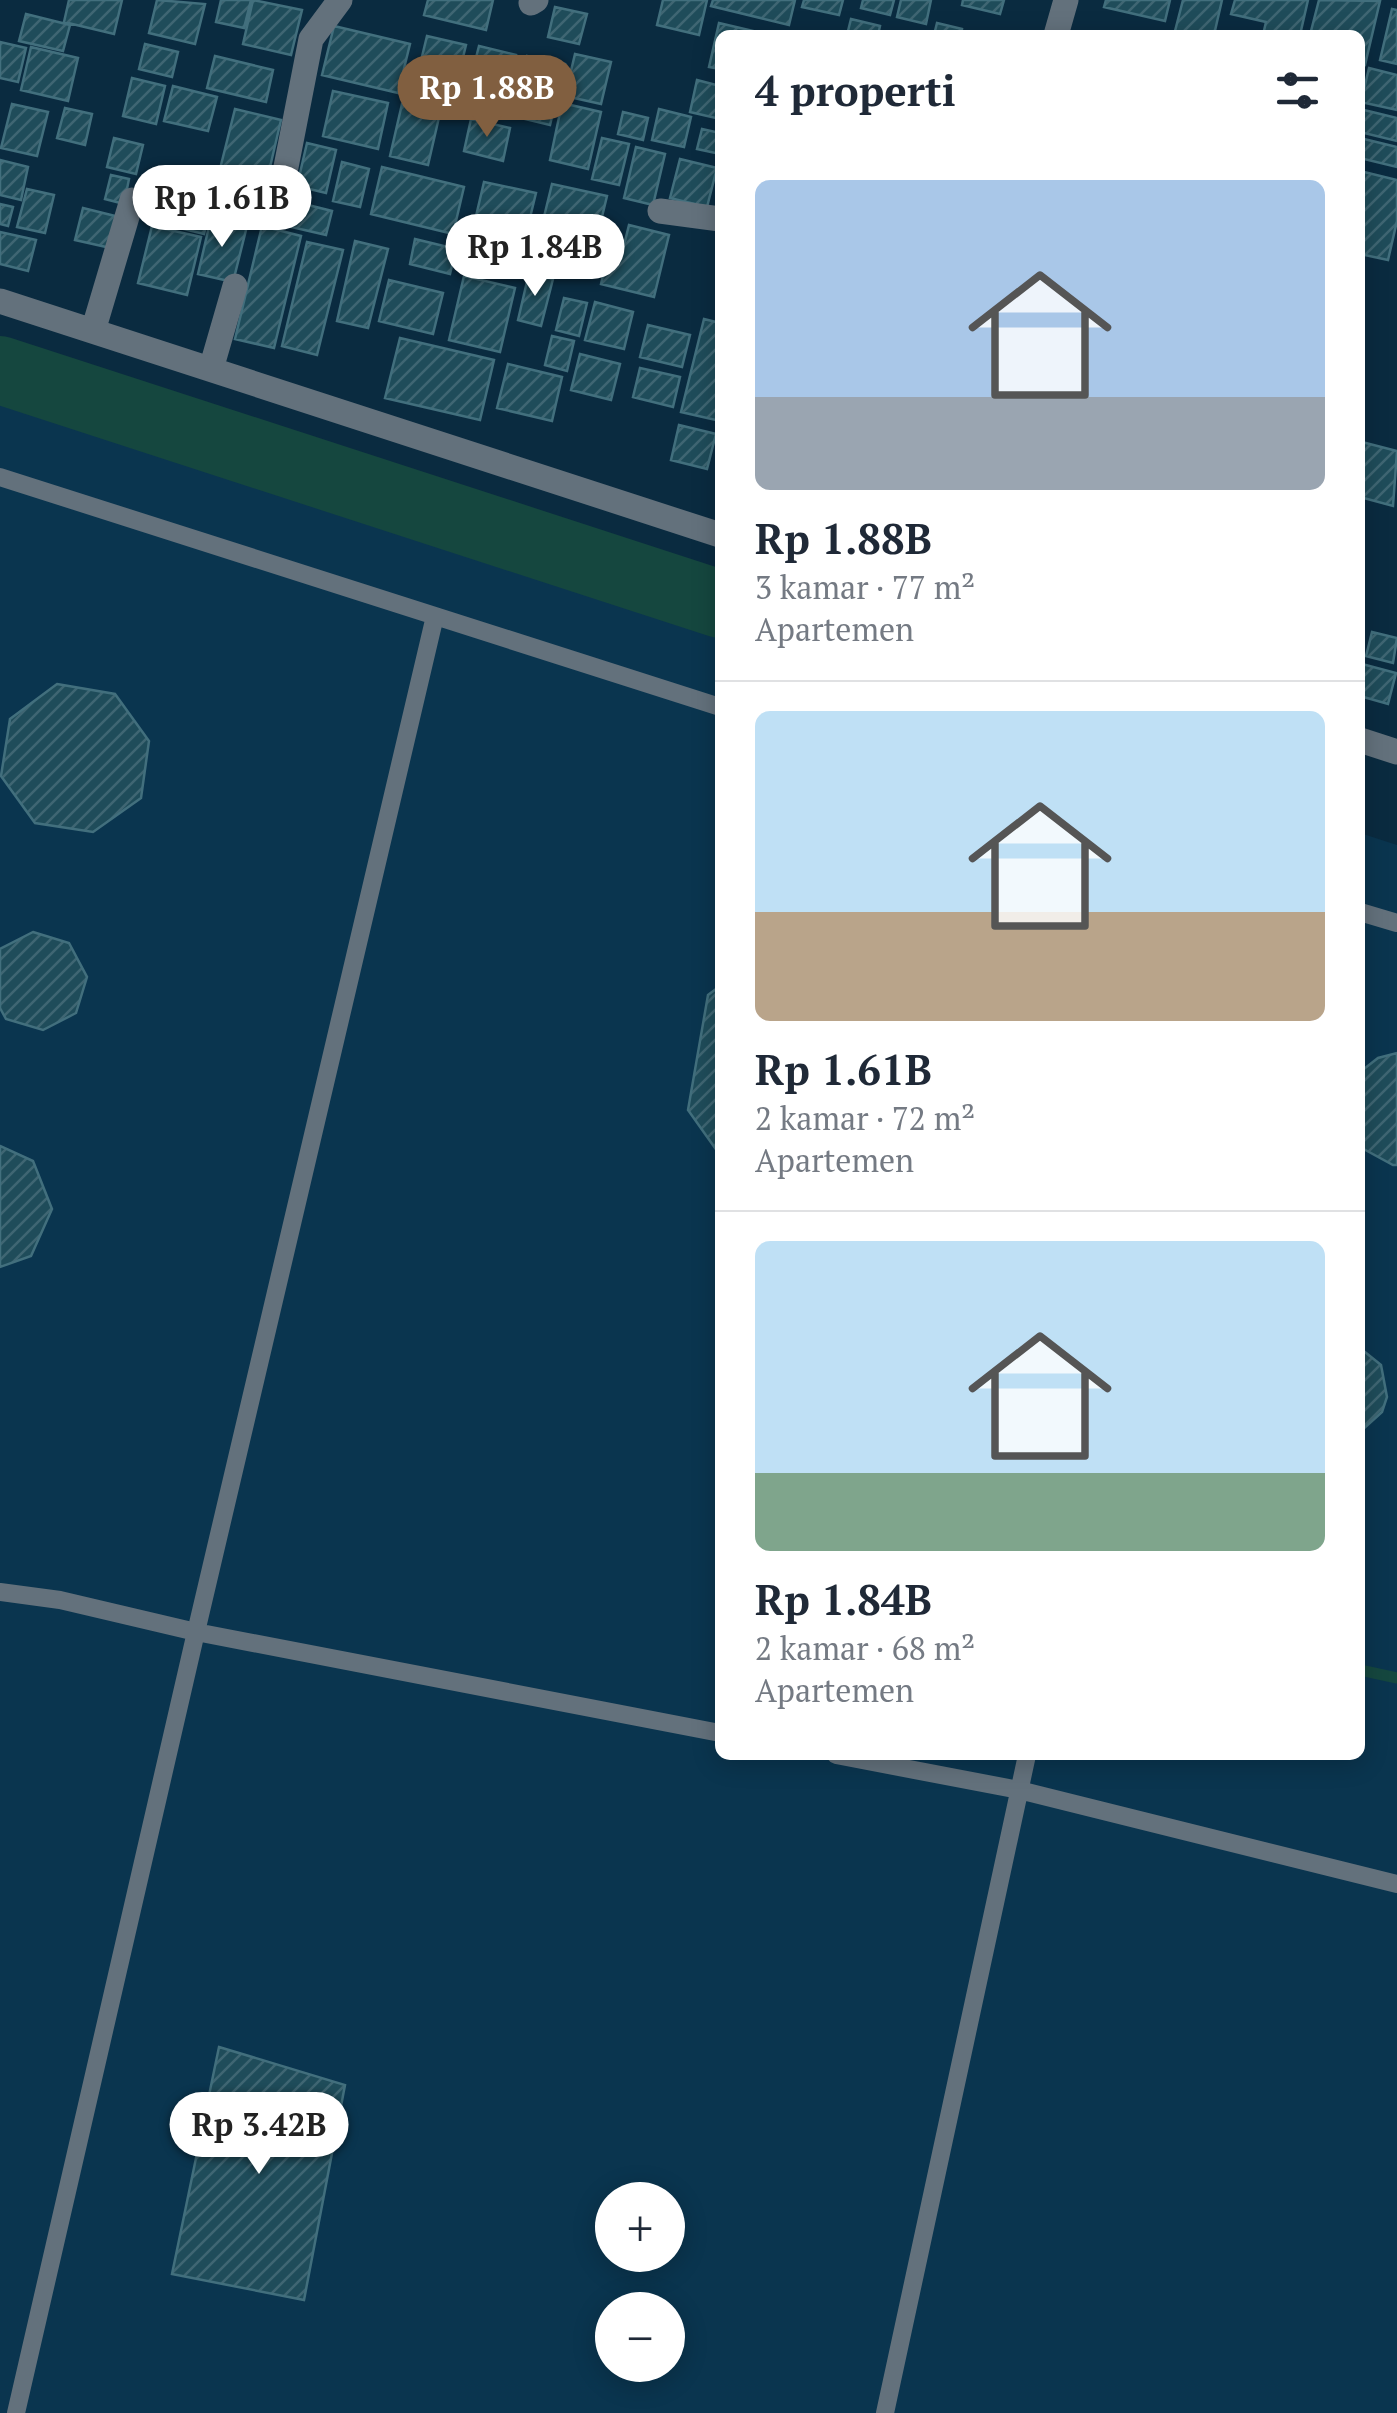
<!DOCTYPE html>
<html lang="id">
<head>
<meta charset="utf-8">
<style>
  body { margin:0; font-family:"PT Serif",serif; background:#f2f2f3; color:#1f2937; height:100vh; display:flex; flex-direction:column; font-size:38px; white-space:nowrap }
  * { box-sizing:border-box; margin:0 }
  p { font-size:32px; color:#747a83 }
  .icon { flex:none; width:55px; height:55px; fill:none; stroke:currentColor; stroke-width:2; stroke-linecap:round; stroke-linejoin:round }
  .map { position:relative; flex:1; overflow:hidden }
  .details { position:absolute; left:715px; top:30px; width:650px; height:1730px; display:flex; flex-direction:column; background:#fff; border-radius:15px; box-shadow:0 5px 25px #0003 }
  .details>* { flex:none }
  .buttons { position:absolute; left:595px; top:2182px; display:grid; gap:20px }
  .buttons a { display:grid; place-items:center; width:90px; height:90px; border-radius:50%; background:#fff; box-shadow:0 5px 25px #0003; font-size:50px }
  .price { position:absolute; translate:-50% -85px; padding:0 22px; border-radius:35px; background:#fff; color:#222; font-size:32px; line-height:65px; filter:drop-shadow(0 2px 5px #0008) }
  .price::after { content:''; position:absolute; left:50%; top:60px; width:30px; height:22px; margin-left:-15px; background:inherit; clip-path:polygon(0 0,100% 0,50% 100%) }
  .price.current { background:#815f40; color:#fff }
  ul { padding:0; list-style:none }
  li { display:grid; align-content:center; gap:20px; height:530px; padding:0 40px }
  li+li { border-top:2px solid #e0e1e3 }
  li span { display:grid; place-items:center; height:310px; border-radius:15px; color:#555 }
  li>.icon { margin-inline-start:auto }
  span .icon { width:180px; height:180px; fill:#fffc; stroke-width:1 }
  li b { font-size:42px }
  h2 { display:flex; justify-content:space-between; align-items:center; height:120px; padding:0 40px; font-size:42px }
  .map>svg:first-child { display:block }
  .built { fill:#0a354f; fill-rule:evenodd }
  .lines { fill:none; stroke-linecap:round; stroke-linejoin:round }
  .stream { stroke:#15473f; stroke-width:11 }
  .river { stroke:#15473f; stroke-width:68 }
  .building { fill:url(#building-hatch); stroke:#426f7d; stroke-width:2.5 }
  .service { stroke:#63717c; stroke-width:18 }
  .minor { stroke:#63717c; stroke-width:25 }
</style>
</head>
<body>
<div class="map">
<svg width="1397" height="2413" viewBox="0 0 1397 2413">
  <defs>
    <pattern id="building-hatch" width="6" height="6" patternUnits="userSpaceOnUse" patternTransform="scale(2.5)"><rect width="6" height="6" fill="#1f4c5a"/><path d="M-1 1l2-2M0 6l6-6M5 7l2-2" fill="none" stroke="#3f6673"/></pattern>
  </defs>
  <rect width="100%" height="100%" fill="#0a2b40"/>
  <!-- built -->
  <path class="built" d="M 0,383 L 720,629 L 720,1755 L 1360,1755 L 1360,833 L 1397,845 L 1397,2413 L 0,2413 ZM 612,2200 L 668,2200 L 668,2255 L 612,2255 ZM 612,2310 L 668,2310 L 668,2365 L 612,2365 Z"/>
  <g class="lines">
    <!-- stream -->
    <path class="stream" d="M 1360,1670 L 1397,1678"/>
    <!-- river -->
    <path class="river" d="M 0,370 L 720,604"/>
  </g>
  <!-- building -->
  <path class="building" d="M 69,0 L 122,0 L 114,34 L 64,22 Z
    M 157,0 L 205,4 L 195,44 L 149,33 Z
    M 221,0 L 251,0 L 244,28 L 216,22 Z
    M 253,0 L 302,10 L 291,55 L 243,44 Z
    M 428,0 L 493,0 L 486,30 L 424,15 Z
    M 663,0 L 707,0 L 699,35 L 657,25 Z
    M 713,0 L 795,0 L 789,25 L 711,6 Z
    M 804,0 L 843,0 L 839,15 L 802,7 Z
    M 863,0 L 894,0 L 890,15 L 861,8 Z
    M 901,0 L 931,0 L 926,24 L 897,17 Z
    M 963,0 L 1004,0 L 1000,14 L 962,5 Z
    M 1106,0 L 1170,0 L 1165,21 L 1104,7 Z
    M 1183,0 L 1222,0 L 1214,35 L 1174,35 Z
    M 1235,0 L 1308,0 L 1300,35 L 1263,35 L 1266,22 L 1231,14 Z
    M 1319,0 L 1380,1 L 1365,65 L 1360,64 L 1360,35 L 1310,35 Z
    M 555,7 L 587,14 L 579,44 L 548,37 Z
    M 1392,9 L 1397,10 L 1397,64 L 1380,60 Z
    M 26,14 L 70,25 L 63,51 L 19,41 Z
    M 851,19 L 880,26 L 878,35 L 847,35 Z
    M 719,23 L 770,35 L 720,35 L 720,69 L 709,67 Z
    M 937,23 L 962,29 L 961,35 L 934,35 Z
    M 334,26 L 410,44 L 398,93 L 322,75 Z
    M 427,36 L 466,45 L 458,78 L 419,69 Z
    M 0,42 L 26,48 L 18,82 L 0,78 Z
    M 145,44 L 178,52 L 172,77 L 139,69 Z
    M 479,46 L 516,55 L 504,102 L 467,93 Z
    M 31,47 L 78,58 L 68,101 L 21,90 Z
    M 575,54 L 611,62 L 601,104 L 565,96 Z
    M 215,56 L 273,70 L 266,102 L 207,88 Z
    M 527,56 L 565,64 L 550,125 L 513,116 Z
    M 1369,68 L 1397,75 L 1397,110 L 1361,102 Z
    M 132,78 L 165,86 L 156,124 L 123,116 Z
    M 697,80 L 720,86 L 720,119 L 690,112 Z
    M 173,86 L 217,97 L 208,131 L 164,121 Z
    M 333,91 L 388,103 L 378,149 L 323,136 Z
    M 562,103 L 601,112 L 588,169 L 550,160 Z
    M 12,104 L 48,112 L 37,156 L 1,148 Z
    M 402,104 L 440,113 L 428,165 L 390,156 Z
    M 65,108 L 92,114 L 85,145 L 57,138 Z
    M 235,109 L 281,120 L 267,180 L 220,169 Z
    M 659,109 L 691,117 L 684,147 L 652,140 Z
    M 1360,109 L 1397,118 L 1397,141 L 1360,132 Z
    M 623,112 L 648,118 L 643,140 L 618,134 Z
    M 471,119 L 510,128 L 503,161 L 464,151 Z
    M 702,129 L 720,133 L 720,154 L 697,149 Z
    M 114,138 L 143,145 L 136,174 L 107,167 Z
    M 602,138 L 629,144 L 619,185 L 592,179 Z
    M 1360,138 L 1397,147 L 1397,167 L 1360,158 Z
    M 307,143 L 336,150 L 326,193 L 297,186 Z
    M 636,147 L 665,154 L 653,205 L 624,198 Z
    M 680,159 L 717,168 L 707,207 L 670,198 Z
    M 0,160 L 28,167 L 21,200 L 0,195 Z
    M 342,162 L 369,169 L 360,207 L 333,201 Z
    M 382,167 L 464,187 L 453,234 L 371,214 Z
    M 1360,171 L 1397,180 L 1397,221 L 1388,260 L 1360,254 Z
    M 111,175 L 129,179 L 124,204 L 105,199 Z
    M 180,177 L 216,186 L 204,234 L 168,225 Z
    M 484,182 L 536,193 L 517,271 L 466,259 Z
    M 552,184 L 607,196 L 589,271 L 534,258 Z
    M 231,187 L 259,194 L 254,217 L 226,211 Z
    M 27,189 L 54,195 L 45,233 L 17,227 Z
    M 276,197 L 332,211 L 326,235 L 270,222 Z
    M 0,204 L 13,207 L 8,226 L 0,224 Z
    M 83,208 L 123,218 L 115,249 L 75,240 Z
    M 211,218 L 247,226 L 233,282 L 198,274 Z
    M 629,225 L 669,235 L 654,297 L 601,284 L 609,250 L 622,253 Z
    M 152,226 L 201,237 L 187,295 L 138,283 Z
    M 262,226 L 301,236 L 274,348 L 235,339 Z
    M 0,232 L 36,240 L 28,271 L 0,264 Z
    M 415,239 L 456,249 L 450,274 L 410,264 Z
    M 355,241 L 388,249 L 368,328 L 337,321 Z
    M 307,242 L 343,250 L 317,355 L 282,346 Z
    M 529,273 L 553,279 L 541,326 L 518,320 Z
    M 464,276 L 515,288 L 500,352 L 449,340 Z
    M 389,280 L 443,293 L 433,334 L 379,321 Z
    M 564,298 L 587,303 L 579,336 L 556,330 Z
    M 595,302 L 633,312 L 624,349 L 585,340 Z
    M 704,319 L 720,323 L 720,421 L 681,412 Z
    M 648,325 L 690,335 L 682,367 L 640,357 Z
    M 552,336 L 574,341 L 567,371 L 545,365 Z
    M 400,338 L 494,360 L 480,420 L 385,398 Z
    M 580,354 L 620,364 L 611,400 L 571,390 Z
    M 508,364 L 562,377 L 552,421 L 497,408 Z
    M 640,368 L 680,377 L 673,407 L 633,397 Z
    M 679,425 L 716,434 L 707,469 L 671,460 Z
    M 1362,442 L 1397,451 L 1393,506 L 1360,497 Z
    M 1372,632 L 1397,638 L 1393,663 L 1366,656 Z
    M 1362,664 L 1396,673 L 1388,704 L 1360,696 Z
    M 57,684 L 115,694 L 149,741 L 141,798 L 93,832 L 35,823 L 1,776 L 10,719 Z
    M 33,932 L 69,943 L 87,977 L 76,1013 L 43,1030 L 6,1019 L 0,1008 L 0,949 Z
    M 720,986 L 720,1155 L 688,1110 L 708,995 Z
    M 1397,1053 L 1397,1165 L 1393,1165 L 1360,1147 L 1360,1072 L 1378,1058 Z
    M 0,1146 L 33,1161 L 52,1209 L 31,1256 L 0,1267 Z
    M 1360,1348 L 1381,1365 L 1387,1397 L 1382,1412 L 1360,1432 Z
    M 219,2047 L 345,2085 L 304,2300 L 172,2274 Z"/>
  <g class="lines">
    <!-- service -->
    <path class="service" d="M 0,477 L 720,707
      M 435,616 L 196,1632 L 720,1733
      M 1360,912 L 1397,923
      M 0,1592 L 60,1600 L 196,1632 L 16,2413
      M 836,1755 L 1019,1790 L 1397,1884
      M 885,2413 L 1027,1755"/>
    <!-- minor -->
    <path class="minor" d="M 531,3 L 536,0
      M 1056,35 L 1066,0
      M 286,167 L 311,39 L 340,0
      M 660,211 L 720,219
      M 0,301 L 720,535
      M 93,331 L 132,200
      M 211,369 L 235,286
      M 1360,740 L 1397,752"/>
  </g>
</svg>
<div class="buttons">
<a>+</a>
<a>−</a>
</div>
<b class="price current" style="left:487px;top:140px">Rp 1.88B</b>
<b class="price" style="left:222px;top:250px">Rp 1.61B</b>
<b class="price" style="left:535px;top:299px">Rp 1.84B</b>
<b class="price" style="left:259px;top:2177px">Rp 3.42B</b>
<section class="details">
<h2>4 properti<svg class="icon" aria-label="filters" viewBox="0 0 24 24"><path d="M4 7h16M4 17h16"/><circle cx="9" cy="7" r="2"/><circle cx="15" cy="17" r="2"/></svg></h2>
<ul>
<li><span style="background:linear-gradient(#a9c7e8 70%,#9aa5b1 0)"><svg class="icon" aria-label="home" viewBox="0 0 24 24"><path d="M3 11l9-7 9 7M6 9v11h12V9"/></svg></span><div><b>Rp 1.88B</b><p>3 kamar · 77 m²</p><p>Apartemen</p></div></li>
<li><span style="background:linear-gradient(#bfe0f5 65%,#b9a48a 0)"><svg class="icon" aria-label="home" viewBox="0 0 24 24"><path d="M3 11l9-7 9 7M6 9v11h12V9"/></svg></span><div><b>Rp 1.61B</b><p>2 kamar · 72 m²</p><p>Apartemen</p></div></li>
<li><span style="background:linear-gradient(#bfe0f5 75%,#7fa58c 0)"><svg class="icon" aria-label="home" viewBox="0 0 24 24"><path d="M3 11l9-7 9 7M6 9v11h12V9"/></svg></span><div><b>Rp 1.84B</b><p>2 kamar · 68 m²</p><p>Apartemen</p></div></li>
</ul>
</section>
</div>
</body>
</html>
